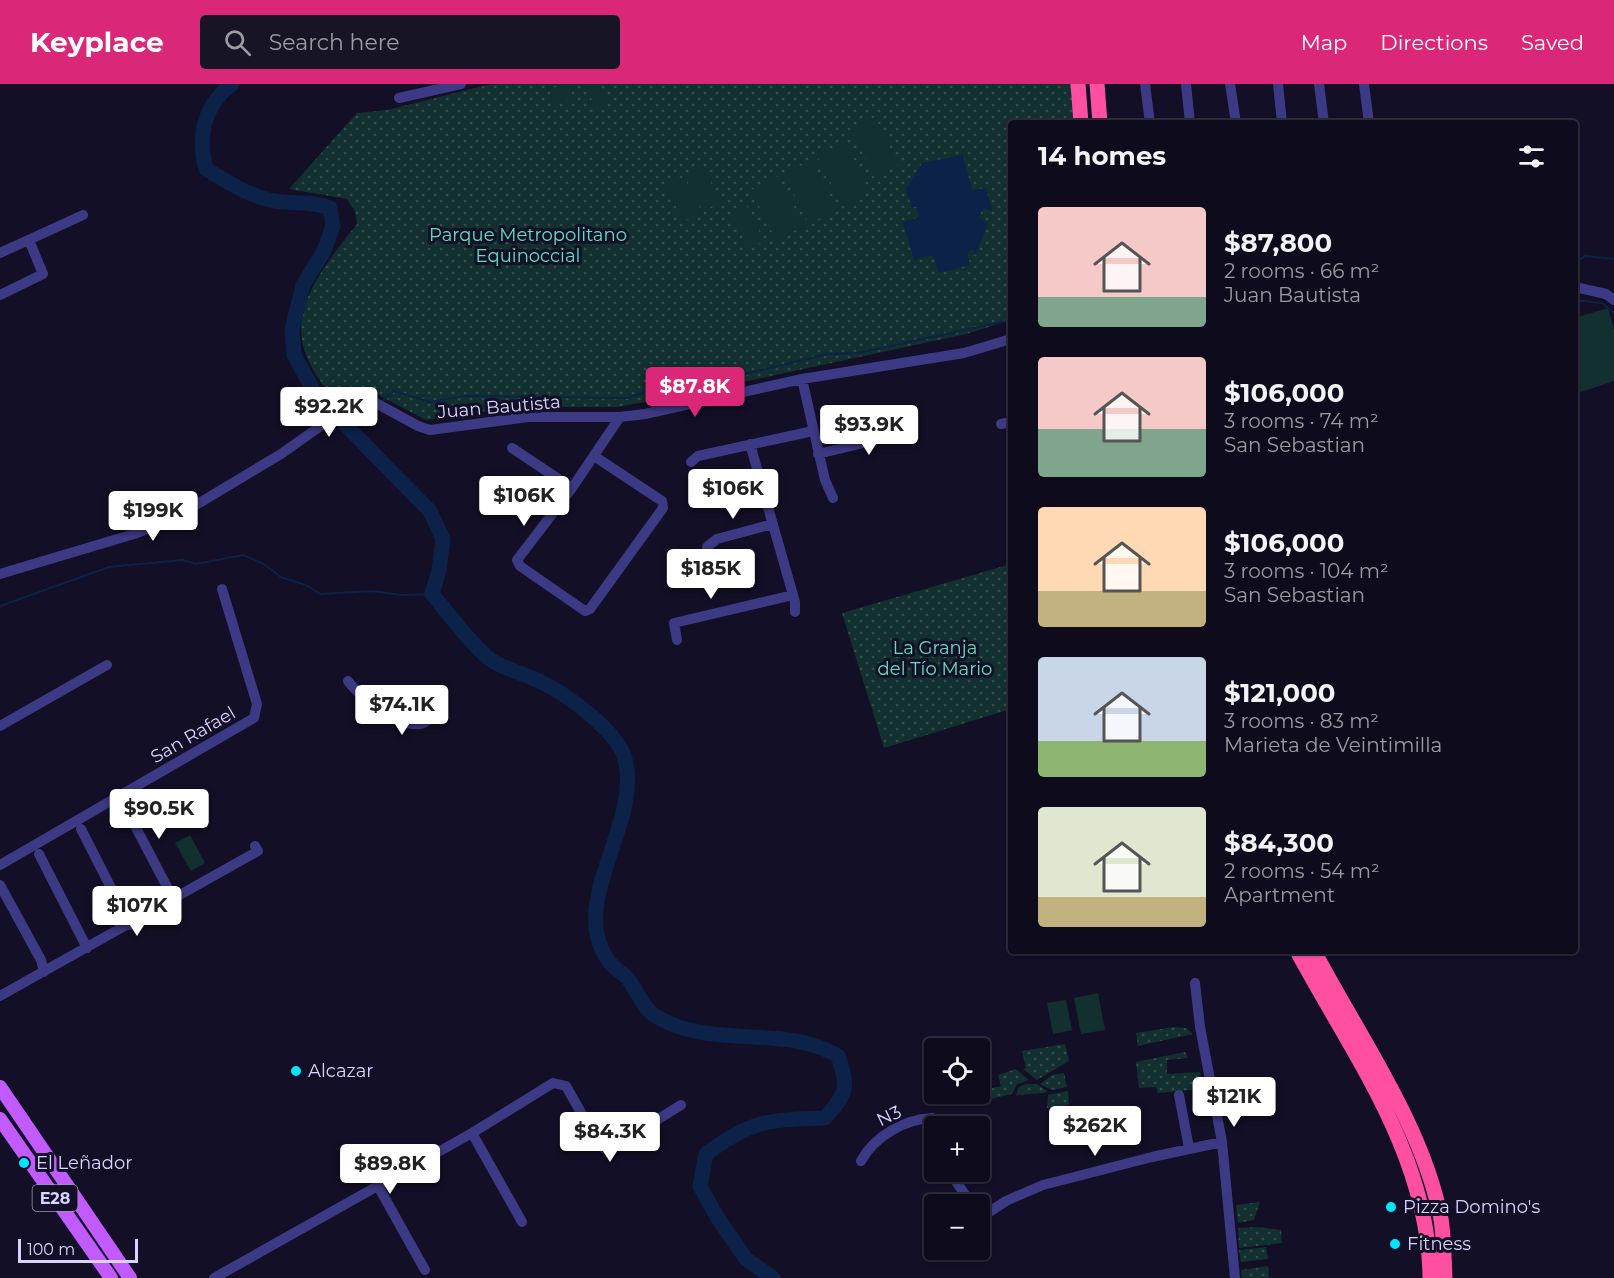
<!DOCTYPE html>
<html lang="en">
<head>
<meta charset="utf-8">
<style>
  body { margin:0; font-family:Montserrat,sans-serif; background:#171425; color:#f1f3f6; height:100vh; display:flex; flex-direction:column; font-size:22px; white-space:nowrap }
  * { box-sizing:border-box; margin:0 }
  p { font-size:20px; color:#9b9ba3 }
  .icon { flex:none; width:33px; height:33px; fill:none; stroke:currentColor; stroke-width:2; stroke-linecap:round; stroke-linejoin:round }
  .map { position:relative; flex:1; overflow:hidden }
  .side { position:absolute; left:1008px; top:36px; width:570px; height:834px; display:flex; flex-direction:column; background:#0e0b1c; border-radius:6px; box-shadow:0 2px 4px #0004,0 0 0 2px #2e2b3b }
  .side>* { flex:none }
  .fabs { position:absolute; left:924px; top:954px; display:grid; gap:12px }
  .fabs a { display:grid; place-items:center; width:66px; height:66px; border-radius:6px; background:#0e0b1c; box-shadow:0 2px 4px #0004,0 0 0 2px #2e2b3b; font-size:30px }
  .scale { position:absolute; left:18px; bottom:15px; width:120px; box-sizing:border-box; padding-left:6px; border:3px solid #d9d4ff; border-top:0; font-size:16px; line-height:21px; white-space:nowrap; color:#d9d4ff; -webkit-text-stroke:4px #130f26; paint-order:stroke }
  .price { position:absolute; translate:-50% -51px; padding:0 14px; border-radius:6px; background:#fff; color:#222; font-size:20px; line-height:39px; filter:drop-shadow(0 2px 3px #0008) }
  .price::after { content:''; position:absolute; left:50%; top:36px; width:18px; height:14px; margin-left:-9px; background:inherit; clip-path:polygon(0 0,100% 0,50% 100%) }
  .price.current { background:#db2777; color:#fff }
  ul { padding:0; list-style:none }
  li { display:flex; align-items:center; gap:18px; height:150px; padding:0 30px }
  li span { display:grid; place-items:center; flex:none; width:168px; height:120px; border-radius:6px; color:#555 }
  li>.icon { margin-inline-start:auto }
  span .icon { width:72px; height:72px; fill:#fffc; stroke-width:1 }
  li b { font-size:26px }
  h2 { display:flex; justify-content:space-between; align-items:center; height:72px; padding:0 30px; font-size:26px }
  header { display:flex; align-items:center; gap:36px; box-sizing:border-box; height:84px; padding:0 30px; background:#db2777; color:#fff }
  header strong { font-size:28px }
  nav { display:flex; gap:33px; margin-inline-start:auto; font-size:21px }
  .search { width:420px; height:54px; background:#171425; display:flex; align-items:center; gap:15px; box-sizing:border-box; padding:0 21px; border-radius:6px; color:#9b9ba3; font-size:22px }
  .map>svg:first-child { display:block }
  .grass { fill:url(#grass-dots) }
  .garden { fill:#12302f }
  .water { fill:#0c2248 }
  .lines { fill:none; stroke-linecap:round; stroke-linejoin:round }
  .stream { stroke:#0c2248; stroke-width:2 }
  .river { stroke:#0c2248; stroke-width:15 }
  .minor { stroke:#3d3a85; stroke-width:10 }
  .major { stroke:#c25bff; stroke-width:14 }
  .highway { stroke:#ff4fa3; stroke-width:15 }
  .poi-dot { fill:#00e5ff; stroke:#130f26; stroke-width:2 }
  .labels { text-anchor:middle; stroke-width:6; stroke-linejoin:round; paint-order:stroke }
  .shield { fill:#130f26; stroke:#9e99be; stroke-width:1.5 }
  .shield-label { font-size:16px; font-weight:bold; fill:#d9d4ff }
  .park-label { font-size:18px; fill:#5fe0c0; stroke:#130f26 }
  .street-label { font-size:18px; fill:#d9d4ff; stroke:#130f26 }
  .poi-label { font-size:18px; fill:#d9d4ff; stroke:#130f26; text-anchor:start }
</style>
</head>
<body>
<header>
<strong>Keyplace</strong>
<div class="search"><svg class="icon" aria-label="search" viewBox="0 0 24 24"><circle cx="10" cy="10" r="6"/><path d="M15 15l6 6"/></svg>Search here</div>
<nav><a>Map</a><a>Directions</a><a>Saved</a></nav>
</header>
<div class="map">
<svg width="1614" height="1194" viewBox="0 0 1614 1194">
  <defs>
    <pattern id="grass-dots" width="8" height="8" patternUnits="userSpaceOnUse" patternTransform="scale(1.5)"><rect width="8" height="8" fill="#12302f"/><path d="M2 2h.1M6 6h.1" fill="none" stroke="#344d4e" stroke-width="1.8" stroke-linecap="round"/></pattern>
  </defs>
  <rect width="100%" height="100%" fill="#130f26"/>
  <!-- grass -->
  <path class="grass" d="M 491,0 L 1071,0 L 1074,39 L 1011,39 L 1011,236 L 966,250 L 678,312 L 617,323 L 513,323 L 426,336 L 371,307 L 355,309 L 340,320 C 271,249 305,206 357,140 L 355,127 L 347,115 L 289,105 L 357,29 L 387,26 Z
    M 1011,480 L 1011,625 L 884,664 L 842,529 Z
    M 1174,943 L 1186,944 L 1193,950 L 1138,962 L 1136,949 Z
    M 1065,960 L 1069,977 L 1037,996 L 1023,985 L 1026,984 L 1022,967 Z
    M 1185,968 L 1188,974 L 1167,976 L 1167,990 L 1200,988 L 1203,1005 L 1158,1009 L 1156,1003 L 1139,1004 L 1136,978 Z
    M 1016,985 L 1029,996 L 1017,1000 L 1012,1010 L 986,1016 L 983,1006 L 1001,1002 L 998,991 Z
    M 1064,989 L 1067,1003 L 1052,1006 L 1040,1000 L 1052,991 Z
    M 1026,1000 L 1037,1000 L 1047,1007 L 1044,1009 L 1016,1011 L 1019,1003 Z
    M 1068,1007 L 1069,1021 L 1047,1024 L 1048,1011 Z
    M 1260,1118 L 1254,1136 L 1238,1139 L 1236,1121 Z
    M 1258,1143 L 1281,1146 L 1282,1159 L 1239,1164 L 1238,1144 Z
    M 1266,1163 L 1268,1175 L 1241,1178 L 1239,1166 Z
    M 1268,1182 L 1269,1194 L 1242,1194 L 1241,1186 Z"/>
  <!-- garden -->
  <path class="garden" d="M 598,0 L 607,17 L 596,23 L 583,1 Z
    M 570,1 L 572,15 L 552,18 L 549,4 Z
    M 875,33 L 899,81 L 875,93 L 851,45 Z
    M 845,58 L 870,108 L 843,122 L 817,72 Z
    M 812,76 L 837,126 L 809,140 L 784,90 Z
    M 703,83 L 721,118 L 703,127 L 685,92 Z
    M 778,92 L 804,142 L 776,156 L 751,106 Z
    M 684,93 L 702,128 L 684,137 L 666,102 Z
    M 747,122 L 764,157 L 749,165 L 731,130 Z
    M 1608,224 L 1614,246 L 1614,297 L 1575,310 L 1575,234 Z
    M 190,751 L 205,779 L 191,787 L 175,759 Z
    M 1098,909 L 1105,946 L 1081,950 L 1074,914 Z
    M 1066,916 L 1072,946 L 1053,950 L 1047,919 Z"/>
  <!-- water -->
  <path class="water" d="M 963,71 L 972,106 L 986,104 L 992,127 L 983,124 L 979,134 L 988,139 L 975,172 L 973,165 L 967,168 L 970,181 L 939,189 L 933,171 L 914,176 L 903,138 L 920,133 L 916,123 L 912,124 L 906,105 L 922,79 Z"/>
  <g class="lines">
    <!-- stream -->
    <path class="stream" d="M 1575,179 L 1585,172 L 1614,175
      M 1575,216 L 1602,219 L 1614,229
      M 380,319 L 394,307 L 430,318 L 466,312 L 628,314 L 659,304 L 737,292 L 828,270 L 858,269 L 1011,236
      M 350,343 L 376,322
      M 0,522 L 109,483 L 183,476 L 196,480 L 243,471 L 262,479 L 281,493 L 306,501 L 320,510 L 372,507 L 402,511 L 432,510"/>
    <!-- river -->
    <path class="river" d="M 232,0 C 204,21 197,52 206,85 C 226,97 247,111 270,116 C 291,121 310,116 330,124 L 333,142 L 324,167 L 303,201 L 292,245 L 294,271 L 316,311 L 430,427 L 443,455 L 439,486 L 432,510 C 449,530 466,554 486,572 C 499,584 523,589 539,597 C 565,609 618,647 625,675 C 642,740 567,818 608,876 C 613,884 622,888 628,895 C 637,906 642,923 654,931 C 710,967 783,939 838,972 C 849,1004 847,1009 825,1034 C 769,1036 753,1035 706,1070 L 700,1102 L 717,1133 L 746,1175 L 773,1194"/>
    <!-- minor -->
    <path class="minor" d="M 1145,0 L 1150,39
      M 1186,0 L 1190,39
      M 1230,0 L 1236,39
      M 1278,0 L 1282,39
      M 1319,0 L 1324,39
      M 1364,0 L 1369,39
      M 399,14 L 461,0
      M 0,169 L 83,131
      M 1575,203 L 1606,210 L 1614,216
      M 0,211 L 43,190 L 29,156
      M 802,295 L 825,396 L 833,414
      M 1001,340 L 1011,338
      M 750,360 L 795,518 L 795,528
      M 512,364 L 572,404
      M 818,370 L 896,351 L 906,344
      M 594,372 L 662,417 L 663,424 L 590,525 L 585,527 L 520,482 L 517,476 L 572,404 L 620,333
      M 691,378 L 698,372 L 813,347
      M 707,463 L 717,455 L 773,440
      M 0,490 L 134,450 L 171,436 L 281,370 L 363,312 L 418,342 L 430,346 L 528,333 L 620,333 L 645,330 L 802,295 L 964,269 L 1011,255
      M 677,556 L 674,539 L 793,511
      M 348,597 C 361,615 424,667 436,623 L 432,612
      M 0,642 L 107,581
      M 124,721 L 174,816
      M 81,745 L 130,841
      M 39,770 L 87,864
      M 0,781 L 254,634 L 257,620 L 222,505
      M 0,801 L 41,876 L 44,888
      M 1195,899 L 1200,943 L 1222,1058 L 1235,1194
      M 0,912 L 258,767 L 255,762
      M 1179,1011 L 1189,1064
      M 472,1049 L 522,1138
      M 861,1077 C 874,1053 904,1035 932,1034 L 937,1042
      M 950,1088 L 971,1120
      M 378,1102 L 425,1186
      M 980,1134 L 1006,1117 L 1043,1101 L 1152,1073 L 1222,1058
      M 214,1194 L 472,1049 L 553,999 L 566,1002 L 597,1057 L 605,1065 L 613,1063 L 681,1021"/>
    <!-- major -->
    <path class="major" d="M 0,1003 L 130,1194
      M 0,1035 L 111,1194"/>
    <!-- highway -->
    <path class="highway" d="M 1078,0 L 1081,39
      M 1097,0 L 1100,39
      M 1297,867 C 1353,971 1429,1071 1430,1194
      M 1314,867 C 1358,951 1423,1041 1441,1135 C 1444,1154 1444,1175 1445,1194"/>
  </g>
  <!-- markers -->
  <g class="poi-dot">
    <circle cx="296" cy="987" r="6"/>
    <circle cx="24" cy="1079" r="6"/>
    <circle cx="1391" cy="1123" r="6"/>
    <circle cx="1395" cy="1160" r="6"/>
  </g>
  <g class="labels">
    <!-- shield labels -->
    <rect class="shield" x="32.5" y="1101" width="45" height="26" rx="4.5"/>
    <g class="shield-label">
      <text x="55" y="1120">E28</text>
    </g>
    <!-- park labels -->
    <g class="park-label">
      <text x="528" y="157">Parque Metropolitano<tspan x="528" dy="21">Equinoccial</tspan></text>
      <text x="935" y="570">La Granja<tspan x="935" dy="21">del Tío Mario</tspan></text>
    </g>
    <!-- street labels -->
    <g class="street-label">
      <text transform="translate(499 323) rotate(-5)" y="6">Juan Bautista</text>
      <text transform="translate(193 651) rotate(-30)" y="6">San Rafael</text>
      <text transform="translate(889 1032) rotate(-26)" y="6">N3</text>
    </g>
    <!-- poi labels -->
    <g class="poi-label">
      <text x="308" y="993">Alcazar</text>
      <text x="36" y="1085">El Leñador</text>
      <text x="1403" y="1129">Pizza Domino's</text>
      <text x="1407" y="1166">Fitness</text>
    </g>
  </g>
</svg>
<div class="fabs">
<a><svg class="icon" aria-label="locate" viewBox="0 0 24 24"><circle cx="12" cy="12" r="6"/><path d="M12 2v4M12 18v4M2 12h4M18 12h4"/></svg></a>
<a>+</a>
<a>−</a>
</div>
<div class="scale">100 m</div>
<b class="price current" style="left:695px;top:334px">$87.8K</b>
<b class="price" style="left:329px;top:354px">$92.2K</b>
<b class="price" style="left:869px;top:372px">$93.9K</b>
<b class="price" style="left:733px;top:436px">$106K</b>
<b class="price" style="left:524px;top:443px">$106K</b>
<b class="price" style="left:153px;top:458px">$199K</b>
<b class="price" style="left:711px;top:516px">$185K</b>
<b class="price" style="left:402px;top:652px">$74.1K</b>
<b class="price" style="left:159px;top:756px">$90.5K</b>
<b class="price" style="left:137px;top:853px">$107K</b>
<b class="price" style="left:1234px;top:1044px">$121K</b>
<b class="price" style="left:1095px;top:1073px">$262K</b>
<b class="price" style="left:610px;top:1079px">$84.3K</b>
<b class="price" style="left:390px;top:1111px">$89.8K</b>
<section class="side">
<h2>14 homes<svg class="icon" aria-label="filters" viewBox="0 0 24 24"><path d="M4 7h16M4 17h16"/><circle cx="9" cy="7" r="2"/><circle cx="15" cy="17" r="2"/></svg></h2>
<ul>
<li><span style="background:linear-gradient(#f6c9c9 75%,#7fa58c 0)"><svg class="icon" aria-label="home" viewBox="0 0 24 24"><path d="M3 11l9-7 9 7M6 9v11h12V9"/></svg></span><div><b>$87,800</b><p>2 rooms · 66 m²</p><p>Juan Bautista</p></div></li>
<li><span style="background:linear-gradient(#f6c9c9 60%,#7fa58c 0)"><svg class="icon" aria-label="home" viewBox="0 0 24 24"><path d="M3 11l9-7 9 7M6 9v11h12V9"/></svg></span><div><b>$106,000</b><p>3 rooms · 74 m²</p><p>San Sebastian</p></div></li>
<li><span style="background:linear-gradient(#ffd9b3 70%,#c2b280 0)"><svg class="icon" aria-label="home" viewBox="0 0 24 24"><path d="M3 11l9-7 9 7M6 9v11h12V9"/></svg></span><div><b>$106,000</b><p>3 rooms · 104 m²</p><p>San Sebastian</p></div></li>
<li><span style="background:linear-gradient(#c9d6e8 70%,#8fb573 0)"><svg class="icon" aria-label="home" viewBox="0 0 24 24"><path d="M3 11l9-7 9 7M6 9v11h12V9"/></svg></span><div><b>$121,000</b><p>3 rooms · 83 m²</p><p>Marieta de Veintimilla</p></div></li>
<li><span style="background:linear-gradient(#dfe7d0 75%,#c2b280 0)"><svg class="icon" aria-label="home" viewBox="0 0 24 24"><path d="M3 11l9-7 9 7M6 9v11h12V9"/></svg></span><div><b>$84,300</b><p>2 rooms · 54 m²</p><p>Apartment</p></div></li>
</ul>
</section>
</div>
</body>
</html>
